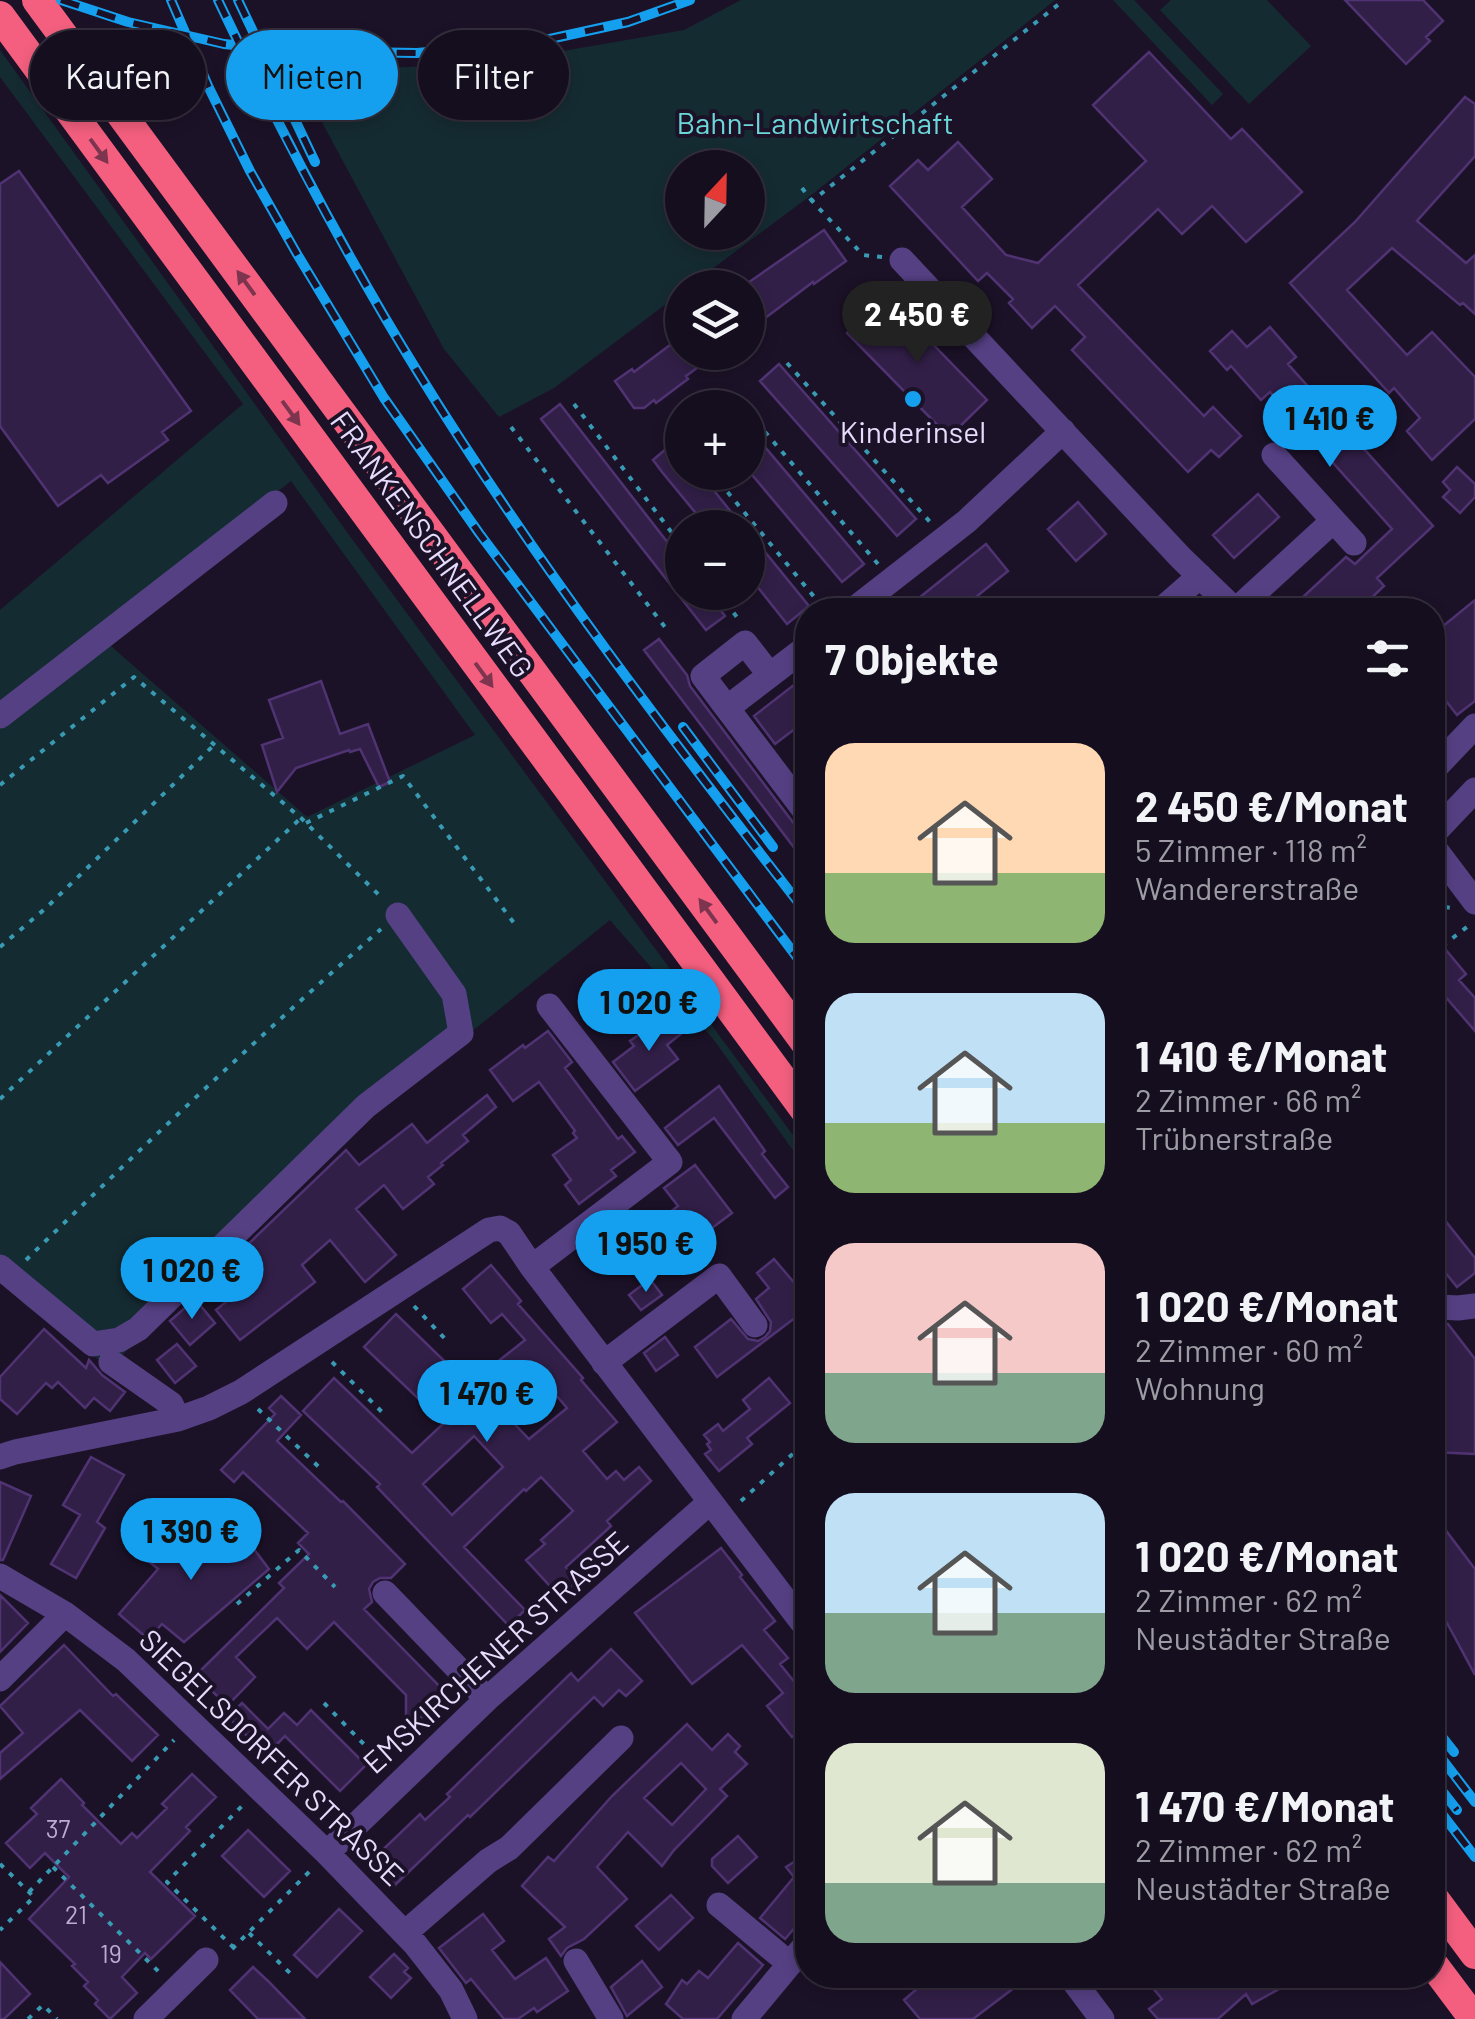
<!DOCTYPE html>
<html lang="de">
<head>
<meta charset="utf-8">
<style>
  body { margin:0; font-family:Barlow,sans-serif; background:#1e1727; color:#f1f3f6; height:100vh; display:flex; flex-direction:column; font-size:38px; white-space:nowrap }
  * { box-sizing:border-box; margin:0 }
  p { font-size:32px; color:#9d9ca4 }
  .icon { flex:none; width:55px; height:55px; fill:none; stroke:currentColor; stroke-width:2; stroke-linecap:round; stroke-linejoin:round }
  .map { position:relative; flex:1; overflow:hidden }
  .details { position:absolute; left:795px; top:598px; width:650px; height:1390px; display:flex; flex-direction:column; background:#150e1e; border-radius:40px; box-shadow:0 5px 15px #0003,0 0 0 2px #342e3c }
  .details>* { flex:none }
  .guide { position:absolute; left:30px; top:30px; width:615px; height:90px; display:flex; gap:20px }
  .needle { width:65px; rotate:22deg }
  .tools { position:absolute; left:665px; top:150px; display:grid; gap:20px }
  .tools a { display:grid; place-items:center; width:100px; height:100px; border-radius:50%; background:#150e1e; box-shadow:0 5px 15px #0003,0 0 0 2px #342e3c; font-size:50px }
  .price { position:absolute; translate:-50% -85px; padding:0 22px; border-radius:35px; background:#15a0ef; color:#111; font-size:32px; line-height:65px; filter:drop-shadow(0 2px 5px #0008) }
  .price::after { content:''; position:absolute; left:50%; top:60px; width:30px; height:22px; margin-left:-15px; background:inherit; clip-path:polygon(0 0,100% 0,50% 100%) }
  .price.current { background:#222; color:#fff }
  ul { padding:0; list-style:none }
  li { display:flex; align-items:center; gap:30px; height:250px; padding:0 30px }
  li span { display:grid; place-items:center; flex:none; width:280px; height:200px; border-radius:30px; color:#555 }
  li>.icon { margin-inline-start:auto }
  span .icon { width:120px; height:120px; fill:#fffc; stroke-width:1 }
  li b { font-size:42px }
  h2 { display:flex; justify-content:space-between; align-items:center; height:120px; padding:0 30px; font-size:42px }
  .tag { padding:0 35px; border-radius:45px; background:#150e1e; box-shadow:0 5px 15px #0003,0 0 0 2px #342e3c; font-size:35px; line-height:90px }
  .tag.current { background:#15a0ef; color:#111 }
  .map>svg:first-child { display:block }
  .green { fill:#152b32; fill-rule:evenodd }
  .building { fill:#321f48; stroke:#503372; stroke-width:2.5; fill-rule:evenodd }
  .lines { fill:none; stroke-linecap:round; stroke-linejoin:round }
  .path { stroke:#399ab3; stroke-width:4; stroke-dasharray:5 8; stroke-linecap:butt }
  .minor { stroke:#554084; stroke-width:25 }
  .highway { stroke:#f45f7f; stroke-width:30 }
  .rail-casing { stroke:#15a0ef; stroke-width:10 }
  .rail { stroke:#1c1228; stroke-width:6; stroke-dasharray:19; stroke-linecap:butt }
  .oneway { fill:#7d354f }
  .poi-dot { fill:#15a0ef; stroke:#1c1228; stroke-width:4 }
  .labels { text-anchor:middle; stroke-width:8; stroke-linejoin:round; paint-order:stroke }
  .number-label { font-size:25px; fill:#baadd0 }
  .park-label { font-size:30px; fill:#6bd7d9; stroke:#1c1228 }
  .poi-label { font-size:30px; fill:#e8dcfd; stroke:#1c1228 }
  .street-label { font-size:30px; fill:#e8dcfd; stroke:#1c1228 }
</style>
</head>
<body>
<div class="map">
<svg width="1475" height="2019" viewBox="0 0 1475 2019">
  <rect width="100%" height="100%" fill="#1c1228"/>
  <!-- green -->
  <path class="green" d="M 741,0 L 1055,0 L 814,193 L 688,287 L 682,288 L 682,292 L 554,388 L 499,417 L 444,349 L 295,72 L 476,64 L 569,50 L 684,30 ZM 682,168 L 748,168 L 748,232 L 682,232 Z
    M 1113,0 L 1134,0 L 1223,94 L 1212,105 Z
    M 1171,0 L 1267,0 L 1311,46 L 1249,104 L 1160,10 Z
    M 0,50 L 349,535 L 807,1154 L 807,1170 L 714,1040 L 610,920 L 336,1141 L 116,1361 L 103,1363 L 24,1304 L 0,1279 L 0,610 L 243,404 L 0,77 ZM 291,481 L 475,735 L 307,817 L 97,634 Z"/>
  <!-- building -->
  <path class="building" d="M 1345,0 L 1423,0 L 1443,21 L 1426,37 L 1430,41 L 1406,64 Z
    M 1149,52 L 1231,139 L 1242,129 L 1302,192 L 1246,242 L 1212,206 L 1182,234 L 1158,209 L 1078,285 L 1204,416 L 1213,407 L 1241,436 L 1219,457 L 1211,450 L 1188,472 L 1072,350 L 1085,337 L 1055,306 L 1032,328 L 1009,303 L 1013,299 L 987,273 L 978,281 L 890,186 L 918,160 L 928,170 L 958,142 L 992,179 L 962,207 L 1006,255 L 1038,263 L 1146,161 L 1093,105 Z
    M 1465,97 L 1475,104 L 1475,156 L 1417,221 L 1466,263 L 1475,255 L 1475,314 L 1463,303 L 1460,305 L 1392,248 L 1347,290 L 1407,355 L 1432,332 L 1475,377 L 1475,419 L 1432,460 L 1407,431 L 1420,418 L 1394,388 L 1389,393 L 1290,283 L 1355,222 Z
    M 19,171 L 191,411 L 162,432 L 168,440 L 108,483 L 101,475 L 58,506 L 0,426 L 0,184 Z
    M 824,230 L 846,261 L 814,284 L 813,282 L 748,331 L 748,288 L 742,287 Z
    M 886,296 L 987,400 L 949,437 L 847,333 Z
    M 1270,327 L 1296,357 L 1288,364 L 1433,526 L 1377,578 L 1384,586 L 1359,610 L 1289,610 L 1346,557 L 1355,564 L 1392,529 L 1270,392 L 1261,400 L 1231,366 L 1227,370 L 1210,351 L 1232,331 L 1247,347 Z
    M 682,336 L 682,352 L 719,352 L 686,376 L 688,379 L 656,403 L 654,400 L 644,408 L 634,408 L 615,381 L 632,369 L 634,372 Z
    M 779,364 L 916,519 L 897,536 L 760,381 Z
    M 560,404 L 682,561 L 682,592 L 707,592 L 725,616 L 706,630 L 541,419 Z
    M 748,427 L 864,564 L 842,582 L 748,470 Z
    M 674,442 L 682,453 L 682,472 L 699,472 L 744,528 L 708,528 L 662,472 L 653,460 Z
    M 1457,467 L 1475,484 L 1475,497 L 1460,513 L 1443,497 L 1450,490 L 1443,482 Z
    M 1258,494 L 1279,517 L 1234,558 L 1213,535 Z
    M 1078,502 L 1106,534 L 1076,561 L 1048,529 Z
    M 748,531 L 809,606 L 787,624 L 748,575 Z
    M 986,544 L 1008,571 L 960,610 L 904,610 Z
    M 1475,600 L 1475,701 L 1457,715 L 1432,683 L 1432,635 Z
    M 659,639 L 687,675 L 690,686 L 795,825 L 808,834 L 808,866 L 644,650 Z
    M 808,674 L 808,719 L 775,744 L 754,716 Z
    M 321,681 L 340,734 L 368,724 L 390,782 L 379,787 L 360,749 L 350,752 L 349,750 L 296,768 L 277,792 L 262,745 L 283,738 L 269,700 Z
    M 1446,950 L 1466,974 L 1459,980 L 1475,998 L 1475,1031 L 1443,994 L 1432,1003 L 1432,962 Z
    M 671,1018 L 682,1033 L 667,1045 L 678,1059 L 635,1091 L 613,1062 L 634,1046 L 630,1041 L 652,1025 L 655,1029 Z
    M 548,1031 L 572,1062 L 565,1068 L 618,1139 L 622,1136 L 635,1152 L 611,1170 L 616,1176 L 579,1204 L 565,1185 L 571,1180 L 553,1155 L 577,1138 L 573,1133 L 575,1131 L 539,1082 L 513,1101 L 490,1070 L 523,1045 L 525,1048 Z
    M 719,1086 L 765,1151 L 762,1154 L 788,1187 L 775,1198 L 714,1118 L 678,1145 L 665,1128 Z
    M 487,1095 L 496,1107 L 463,1135 L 468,1141 L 441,1163 L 443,1165 L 428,1177 L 434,1184 L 403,1209 L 384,1185 L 356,1209 L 396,1255 L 365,1282 L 330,1240 L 302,1265 L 315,1282 L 240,1340 L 216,1310 L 258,1276 L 238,1254 L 346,1150 L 359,1165 L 412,1124 L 427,1143 Z
    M 695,1165 L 732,1213 L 644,1279 L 621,1250 L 678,1206 L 664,1188 Z
    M 1432,1204 L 1475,1258 L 1475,1273 L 1457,1287 L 1432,1256 Z
    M 774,1259 L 808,1299 L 808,1308 L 717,1377 L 695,1347 L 731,1319 L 748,1339 L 758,1341 L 765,1337 L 770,1331 L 771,1322 L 756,1299 L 769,1288 L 757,1273 Z
    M 491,1265 L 521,1301 L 518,1304 L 583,1378 L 581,1380 L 617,1422 L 583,1451 L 607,1479 L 616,1471 L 624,1480 L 639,1467 L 651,1481 L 607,1521 L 611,1526 L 566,1567 L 578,1580 L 560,1597 L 526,1560 L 545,1544 L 541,1540 L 573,1511 L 541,1477 L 526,1491 L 524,1489 L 464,1547 L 525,1610 L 509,1626 L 377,1487 L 380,1484 L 303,1411 L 334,1378 L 412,1453 L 444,1423 L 364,1347 L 396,1314 L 472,1388 L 496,1363 L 525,1340 L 502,1314 L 491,1323 L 463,1289 ZM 538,1374 L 567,1408 L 529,1439 L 498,1407 ZM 474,1436 L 503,1467 L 452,1515 L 423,1484 Z
    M 650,1279 L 662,1295 L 641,1310 L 629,1295 Z
    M 195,1299 L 215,1323 L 190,1345 L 170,1321 Z
    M 1445,1324 L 1448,1324 L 1475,1359 L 1475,1454 L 1432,1452 L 1432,1330 Z
    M 44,1329 L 86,1368 L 89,1360 L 102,1375 L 125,1392 L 110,1411 L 94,1398 L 85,1408 L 58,1382 L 52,1388 L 46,1383 L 17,1414 L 0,1399 L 0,1377 Z
    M 665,1337 L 678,1355 L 656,1371 L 644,1353 Z
    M 177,1344 L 196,1366 L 175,1383 L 157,1360 Z
    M 769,1378 L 790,1403 L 747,1438 L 752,1444 L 719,1471 L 705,1454 L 711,1450 L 707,1444 L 710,1442 L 704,1435 L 718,1424 L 723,1431 L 750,1409 L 743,1400 Z
    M 281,1396 L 301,1415 L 277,1441 L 341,1502 L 343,1501 L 405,1564 L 391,1578 L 380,1578 L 373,1582 L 369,1589 L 372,1602 L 364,1609 L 447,1694 L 424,1717 L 406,1717 L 406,1695 L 334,1622 L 307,1649 L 277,1618 L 236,1657 L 255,1677 L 227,1706 L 196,1675 L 284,1588 L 279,1583 L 309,1554 L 298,1543 L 308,1533 L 288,1514 L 243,1472 L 234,1482 L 221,1470 L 275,1414 L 269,1408 Z
    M 91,1457 L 124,1475 L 97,1522 L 105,1528 L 76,1578 L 51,1564 L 80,1515 L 63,1505 Z
    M 0,1482 L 31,1496 L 3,1560 L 0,1560 Z
    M 1432,1512 L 1475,1569 L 1475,1675 L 1447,1623 L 1432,1605 Z
    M 161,1526 L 198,1558 L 238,1528 L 269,1569 L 184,1642 L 162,1624 L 148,1639 L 119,1614 L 158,1569 L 138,1552 Z
    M 721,1548 L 742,1575 L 740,1577 L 775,1621 L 764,1630 L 788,1658 L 780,1664 L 808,1699 L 808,1724 L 792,1737 L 767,1706 L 783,1693 L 742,1645 L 692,1684 L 635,1613 Z
    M 0,1595 L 28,1623 L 0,1652 Z
    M 64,1645 L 113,1696 L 116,1694 L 158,1735 L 132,1761 L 80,1710 L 0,1779 L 0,1753 L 23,1733 L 0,1706 Z
    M 611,1649 L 642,1681 L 626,1696 L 619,1690 L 603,1706 L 594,1697 L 470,1817 L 468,1815 L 395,1885 L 371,1861 L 420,1814 L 425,1820 L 450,1797 L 447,1794 L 571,1673 L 578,1681 Z
    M 242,1703 L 268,1729 L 284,1713 L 297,1725 L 311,1710 L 366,1765 L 340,1791 L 285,1736 L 262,1759 L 250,1747 L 254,1743 L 228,1717 Z
    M 687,1724 L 712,1750 L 728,1734 L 740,1746 L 735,1752 L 747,1764 L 720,1789 L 727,1796 L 674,1850 L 662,1866 L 628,1832 L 597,1867 L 627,1899 L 584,1939 L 567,1948 L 561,1956 L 549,1939 L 565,1927 L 522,1886 L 548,1857 L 554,1861 L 612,1796 ZM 681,1763 L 706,1789 L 672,1825 L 644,1798 Z
    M 192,1774 L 216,1797 L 186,1827 L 190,1831 L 150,1872 L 195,1916 L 151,1959 L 145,1953 L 122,1977 L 137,1993 L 110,2019 L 95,2004 L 98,2000 L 84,1986 L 88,1982 L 72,1966 L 75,1964 L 29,1919 L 69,1877 L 45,1853 L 30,1868 L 6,1843 L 37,1814 L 31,1808 L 61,1779 L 84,1803 L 82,1805 L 121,1844 L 132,1833 L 137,1838 L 167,1808 L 162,1804 Z
    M 248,1830 L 290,1871 L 264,1897 L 222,1856 Z
    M 738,1836 L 757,1857 L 728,1883 L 712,1866 L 712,1859 Z
    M 808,1853 L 808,1912 L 785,1939 L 760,1918 L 794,1877 L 786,1867 Z
    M 671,1895 L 693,1918 L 659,1950 L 636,1926 Z
    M 339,1909 L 362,1931 L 317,1977 L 294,1955 Z
    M 483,1914 L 504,1941 L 492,1950 L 515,1979 L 546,1958 L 568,1991 L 537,2012 L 534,2008 L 518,2019 L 504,2019 L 471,1979 L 466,1983 L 439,1948 Z
    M 738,1943 L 763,1965 L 717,2019 L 683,2019 L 666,2004 L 682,1980 L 687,1984 L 699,1971 L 708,1978 Z
    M 394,1954 L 408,1968 L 404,1972 L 411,1978 L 391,1998 L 370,1977 Z
    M 642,1961 L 662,1987 L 627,2016 L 611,1987 Z
    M 0,1962 L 30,1994 L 4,2019 L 0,2019 Z
    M 253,1967 L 268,1981 L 305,2019 L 258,2019 L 230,1990 Z
    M 933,1975 L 1031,1975 L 973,2019 L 920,2019 L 904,2000 Z
    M 1142,1975 L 1304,1975 L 1252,2004 L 1246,1994 L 1218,2019 L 1158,2019 L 1149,2009 L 1162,1999 Z"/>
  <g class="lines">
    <!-- path -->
    <path class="path" d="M 802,188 L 812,201
      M 882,257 L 863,255 L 812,201 L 1064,0
      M 787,363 L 931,523
      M 738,402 L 743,408
      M 574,404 L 682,546
      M 748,412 L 878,564
      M 511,427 L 668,631
      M 711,472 L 825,610
      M 718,592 L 739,620
      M 0,785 L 134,677 L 301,818 L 383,899
      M 306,823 L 403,776 L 517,927
      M 1432,905 L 1451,908
      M 0,947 L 46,908 L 214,745
      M 1432,954 L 1472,923
      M 1432,1049 L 1435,1053
      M 0,1099 L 301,818
      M 26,1260 C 142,1147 259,1036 381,929
      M 414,1306 L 448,1342
      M 332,1362 L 382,1412
      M 258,1409 L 321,1469
      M 741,1501 L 808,1440
      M 237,1604 L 299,1550 L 335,1587
      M 324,1703 L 383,1764
      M 0,1864 L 34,1897 L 0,1930
      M 53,1867 L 160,1973
      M 29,1892 L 174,1740
      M 249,1933 L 293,1976
      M 234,1948 L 167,1882 L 242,1806
      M 232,1949 L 310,1871
      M 28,2019 L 43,2005 L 57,2019"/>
    <!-- minor -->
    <path class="minor" d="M 902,260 L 1181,558 L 1235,610
      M 1274,455 L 1354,543
      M 853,610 L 967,521 L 1063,431
      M 1161,610 L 1200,576
      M 1236,610 L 1333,521
      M 770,675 L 745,643 L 703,676 L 727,708 L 808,646
      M 727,708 L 808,815
      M 0,716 L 275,503
      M 1432,771 L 1475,726
      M 1432,835 L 1475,790
      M 1432,845 L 1475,902
      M 0,1267 L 93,1344 L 119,1340 L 138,1329 L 366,1106 L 461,1033 L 454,994 L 398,915
      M 532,1267 L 670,1162 L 549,1006
      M 1432,1313 L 1439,1307 L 1458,1308 L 1475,1306
      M 111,1362 L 171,1404 L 178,1419
      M 604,1363 L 719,1276 L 755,1325
      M 0,1457 L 15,1452 L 178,1419 L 209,1408 L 241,1392 L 489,1230 L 500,1228 L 509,1233 L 532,1267 L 808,1630
      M 0,1576 L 65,1614 L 126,1660 L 327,1853 L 415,1944 L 451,1990 L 465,2019
      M 385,1593 L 487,1699
      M 0,1679 L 65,1614
      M 327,1853 L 487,1699 L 710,1502
      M 719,1905 L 790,1964
      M 405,1933 L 488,1861 L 509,1848 L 621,1738
      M 576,1961 L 611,2019
      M 1069,1975 L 1102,2019
      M 146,2019 L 206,1960
      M 744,2019 L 808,1942"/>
    <!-- highway -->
    <path class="highway" d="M 37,0 L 808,1046
      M 0,16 L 808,1114
      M 1432,1896 L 1475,1954
      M 1432,1963 L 1474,2019"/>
    <defs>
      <path id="rail" d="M 61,0 L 128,22 L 224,44 L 295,51 L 417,53 L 536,42 L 628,22 L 690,0
        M 171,0 L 209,88 L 250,171 L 297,254 L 384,398 L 479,533 L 808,972
        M 218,0 C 279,128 344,253 419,374 C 535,562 672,740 808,915
        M 238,0 L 315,162
        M 683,727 L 773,847
        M 1432,1724 L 1454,1752
        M 1432,1746 L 1475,1802
        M 1432,1778 L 1457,1810
        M 1432,1801 L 1475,1857"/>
    </defs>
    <!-- rail casing -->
    <use href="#rail" class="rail-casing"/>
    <!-- rail -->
    <use href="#rail" class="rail"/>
  </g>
  <!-- one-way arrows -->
  <defs><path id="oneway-solid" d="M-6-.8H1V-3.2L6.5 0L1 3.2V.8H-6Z" transform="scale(2.5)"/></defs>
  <g class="oneway">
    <use href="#oneway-solid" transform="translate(99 151) rotate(54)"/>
    <use href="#oneway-solid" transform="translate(246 283) rotate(-126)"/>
    <use href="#oneway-solid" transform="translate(291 413) rotate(54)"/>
    <use href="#oneway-solid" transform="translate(484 675) rotate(54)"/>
    <use href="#oneway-solid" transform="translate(708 911) rotate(-126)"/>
  </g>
  <!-- markers -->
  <circle class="poi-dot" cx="913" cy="399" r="10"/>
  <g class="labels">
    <!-- number labels -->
    <g class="number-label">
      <text x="58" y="1838">37</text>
      <text x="76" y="1924">21</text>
      <text x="111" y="1963">19</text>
    </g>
    <!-- park labels -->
    <g class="park-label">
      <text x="815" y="134">Bahn-Landwirtschaft</text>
    </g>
    <!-- poi labels -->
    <g class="poi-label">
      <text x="913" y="443">Kinderinsel</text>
    </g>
    <!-- street labels -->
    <g class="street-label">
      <text transform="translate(431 545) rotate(54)" y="10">FRANKENSCHNELLWEG</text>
      <text transform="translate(496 1653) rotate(-42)" y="10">EMSKIRCHENER STRASSE</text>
      <text transform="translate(271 1758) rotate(44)" y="10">SIEGELSDORFER STRASSE</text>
    </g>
  </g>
</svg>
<div class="tools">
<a><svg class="needle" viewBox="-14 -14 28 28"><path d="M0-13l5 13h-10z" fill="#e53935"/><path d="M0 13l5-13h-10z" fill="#9d9ca4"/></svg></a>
<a><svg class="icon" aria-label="layers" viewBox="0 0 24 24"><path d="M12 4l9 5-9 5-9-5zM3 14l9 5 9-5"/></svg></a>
<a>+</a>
<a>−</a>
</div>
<b class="price current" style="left:917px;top:366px">2 450 €</b>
<b class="price" style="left:1330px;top:470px">1 410 €</b>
<b class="price" style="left:649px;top:1054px">1 020 €</b>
<b class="price" style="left:646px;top:1295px">1 950 €</b>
<b class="price" style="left:192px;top:1322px">1 020 €</b>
<b class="price" style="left:487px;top:1445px">1 470 €</b>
<b class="price" style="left:191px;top:1583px">1 390 €</b>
<div class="guide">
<a class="tag">Kaufen</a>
<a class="tag current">Mieten</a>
<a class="tag">Filter</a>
</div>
<section class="details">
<h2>7 Objekte<svg class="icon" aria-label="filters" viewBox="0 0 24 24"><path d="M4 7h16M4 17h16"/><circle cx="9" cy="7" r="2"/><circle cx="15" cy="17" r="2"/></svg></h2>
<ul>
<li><span style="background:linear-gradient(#ffd9b3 65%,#8fb573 0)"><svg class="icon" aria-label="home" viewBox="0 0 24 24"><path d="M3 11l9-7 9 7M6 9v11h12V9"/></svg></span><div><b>2 450 €/Monat</b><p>5 Zimmer · 118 m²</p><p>Wandererstraße</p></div></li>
<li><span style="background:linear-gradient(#bfe0f5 65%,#8fb573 0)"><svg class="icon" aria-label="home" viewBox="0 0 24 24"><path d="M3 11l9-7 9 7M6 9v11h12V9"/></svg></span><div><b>1 410 €/Monat</b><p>2 Zimmer · 66 m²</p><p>Trübnerstraße</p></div></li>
<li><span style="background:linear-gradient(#f6c9c9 65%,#7fa58c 0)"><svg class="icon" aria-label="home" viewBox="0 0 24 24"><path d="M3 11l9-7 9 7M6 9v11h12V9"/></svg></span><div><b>1 020 €/Monat</b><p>2 Zimmer · 60 m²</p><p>Wohnung</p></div></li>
<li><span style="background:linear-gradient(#bfe0f5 60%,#7fa58c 0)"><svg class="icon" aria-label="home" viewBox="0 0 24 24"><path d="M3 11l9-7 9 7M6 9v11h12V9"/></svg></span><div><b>1 020 €/Monat</b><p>2 Zimmer · 62 m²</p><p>Neustädter Straße</p></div></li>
<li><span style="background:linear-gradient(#dfe7d0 70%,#7fa58c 0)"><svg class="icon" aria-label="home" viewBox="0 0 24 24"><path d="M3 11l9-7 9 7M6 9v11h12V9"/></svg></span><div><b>1 470 €/Monat</b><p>2 Zimmer · 62 m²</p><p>Neustädter Straße</p></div></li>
</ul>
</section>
</div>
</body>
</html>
